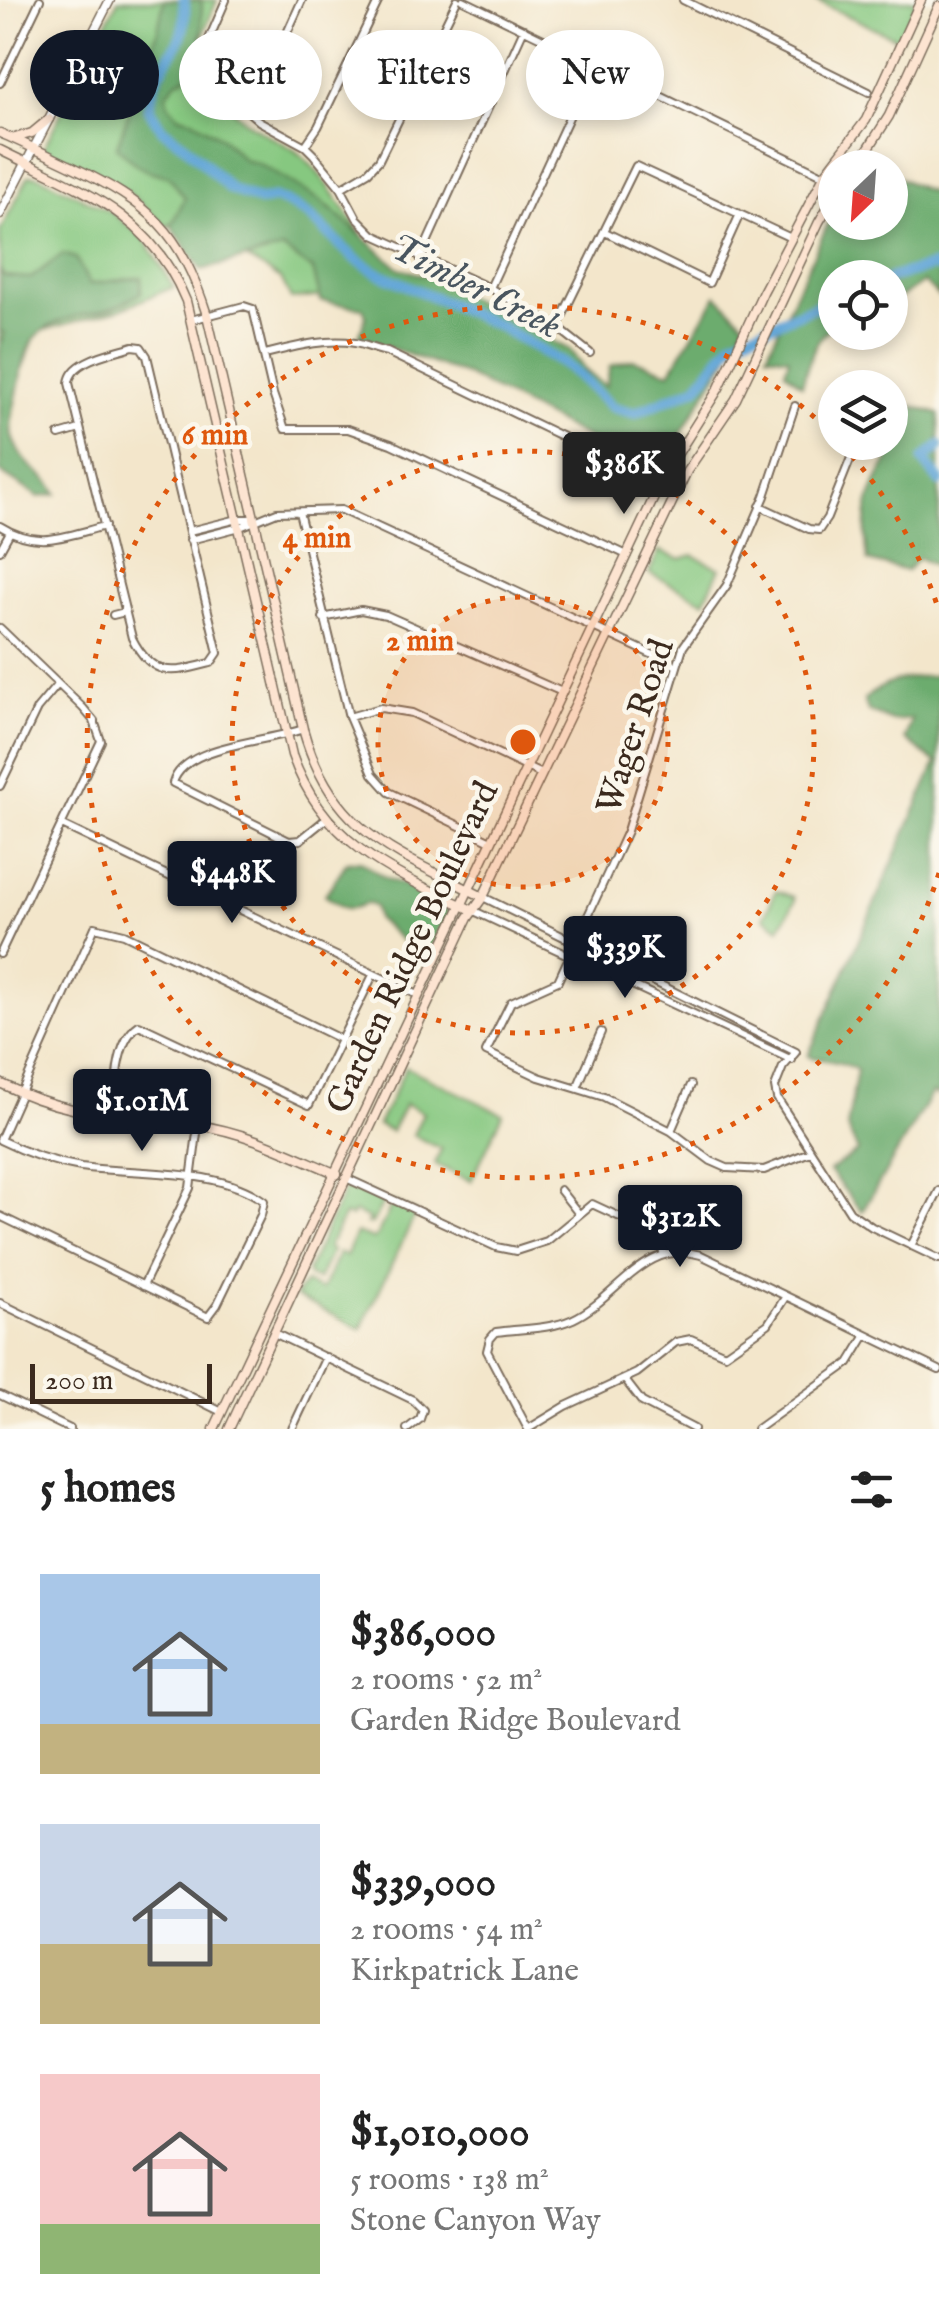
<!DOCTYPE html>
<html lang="en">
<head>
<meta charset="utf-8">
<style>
  body { margin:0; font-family:"IM FELL English",serif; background:#f2f2f2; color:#222; height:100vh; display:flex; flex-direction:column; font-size:38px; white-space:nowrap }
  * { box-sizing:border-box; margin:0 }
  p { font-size:32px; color:#767676 }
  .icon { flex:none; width:55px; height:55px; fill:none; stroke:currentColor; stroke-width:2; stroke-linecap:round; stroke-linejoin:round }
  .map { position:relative; height:1429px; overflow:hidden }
  .details { display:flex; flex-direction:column; background:#fff; flex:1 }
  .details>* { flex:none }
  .hud { position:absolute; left:30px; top:30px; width:880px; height:90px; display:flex; gap:20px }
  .needle { width:65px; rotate:205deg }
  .fabs { position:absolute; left:818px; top:150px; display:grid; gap:20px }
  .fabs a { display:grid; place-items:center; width:90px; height:90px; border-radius:50%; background:#fff; box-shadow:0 5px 15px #0003; font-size:50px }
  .scale { position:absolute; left:30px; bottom:25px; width:182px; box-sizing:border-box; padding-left:10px; border:5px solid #3b2a1e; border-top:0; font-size:28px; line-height:35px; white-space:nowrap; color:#3b2a1e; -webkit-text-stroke:8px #fbf7ec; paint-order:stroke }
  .price { position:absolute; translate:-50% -85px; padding:0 22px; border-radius:10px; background:#111827; color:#fff; font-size:32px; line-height:65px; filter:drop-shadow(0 2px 5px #0008) }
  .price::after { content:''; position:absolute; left:50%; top:60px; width:30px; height:22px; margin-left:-15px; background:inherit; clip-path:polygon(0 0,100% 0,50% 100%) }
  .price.selected { background:#222; color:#fff }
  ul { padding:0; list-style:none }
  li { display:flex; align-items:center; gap:30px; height:250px; padding:0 40px }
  li span { display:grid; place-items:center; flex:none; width:280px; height:200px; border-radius:0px; color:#555 }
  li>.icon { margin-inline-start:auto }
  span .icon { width:120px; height:120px; fill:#fffc; stroke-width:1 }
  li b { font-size:42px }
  h2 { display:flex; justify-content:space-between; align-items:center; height:120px; padding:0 40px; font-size:42px }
  .tag { padding:0 35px; border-radius:45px; background:#fff; box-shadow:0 5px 15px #0003; font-size:35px; line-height:90px }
  .tag.selected { background:#111827; color:#fff }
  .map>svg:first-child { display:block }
  .green { fill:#86c880; stroke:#60794f; stroke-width:2.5 }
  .forest { fill:#6cac6e; stroke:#546b46; stroke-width:2.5 }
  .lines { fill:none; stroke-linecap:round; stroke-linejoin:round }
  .river { stroke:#62a6d7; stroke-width:11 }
  .minor-casing { stroke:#7b6c5b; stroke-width:10 }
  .tertiary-casing { stroke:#7b6c5b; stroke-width:11 }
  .secondary-casing { stroke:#7b6c5b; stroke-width:11 }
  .minor { stroke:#fff; stroke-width:6 }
  .tertiary { stroke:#fff; stroke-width:8 }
  .secondary { stroke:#fde4d1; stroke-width:8 }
  .ring { fill:none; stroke:#df570d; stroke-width:5; stroke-dasharray:5 10 }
  .labels { text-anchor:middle; stroke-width:9; stroke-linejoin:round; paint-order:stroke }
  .street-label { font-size:35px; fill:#3b2a1e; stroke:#fbf7ec }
  .water-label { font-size:38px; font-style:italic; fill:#49555f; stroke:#fbf7ec }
  .centre { fill:#df570d; stroke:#fbf7ec; stroke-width:5 }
  .ring-label { font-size:30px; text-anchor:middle; font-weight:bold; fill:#df570d; stroke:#fbf7ec; stroke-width:9; stroke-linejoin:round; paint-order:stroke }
</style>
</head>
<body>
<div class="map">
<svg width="939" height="1429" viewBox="0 0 939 1429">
  <rect width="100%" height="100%" fill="#fbf7ec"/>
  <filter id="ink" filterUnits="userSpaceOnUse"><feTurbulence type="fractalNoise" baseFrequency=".01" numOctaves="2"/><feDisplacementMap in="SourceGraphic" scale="20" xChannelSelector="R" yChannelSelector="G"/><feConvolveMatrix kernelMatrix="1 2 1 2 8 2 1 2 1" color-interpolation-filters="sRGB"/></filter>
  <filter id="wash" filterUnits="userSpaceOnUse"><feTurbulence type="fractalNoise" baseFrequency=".0048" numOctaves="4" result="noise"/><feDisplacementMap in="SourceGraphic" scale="40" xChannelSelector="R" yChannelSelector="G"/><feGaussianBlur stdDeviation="2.25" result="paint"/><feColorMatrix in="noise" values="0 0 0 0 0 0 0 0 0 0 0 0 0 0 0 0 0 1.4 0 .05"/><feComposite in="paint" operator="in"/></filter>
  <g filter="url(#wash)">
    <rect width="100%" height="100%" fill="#f3e6cb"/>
    <!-- green -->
    <path class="green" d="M 118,0 L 217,0 C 212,14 203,30 202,44 C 197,80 231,113 259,130 C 274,140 292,145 305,159 C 333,186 350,222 375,252 L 325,296 L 291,299 L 281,279 L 246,258 L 187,212 L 167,227 L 127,191 L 43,149 Z
      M 814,0 L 917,0 L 900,40 Z
      M 29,175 L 39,176 L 111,212 L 144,238 L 174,287 L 120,309 L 37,332 L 18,379 L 0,370 L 0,231 Z
      M 659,551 L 680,559 L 693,555 L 720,568 L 704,601 L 649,573 Z
      M 776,891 L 794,897 L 795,901 L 780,928 L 764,917 Z
      M 406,1067 L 503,1114 L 471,1181 L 435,1164 L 441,1149 L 413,1135 L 423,1113 L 405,1104 L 391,1131 L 378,1125 Z
      M 351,1187 L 381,1198 L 383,1203 L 372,1224 L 367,1224 L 369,1219 L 354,1212 L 351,1217 L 344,1215 L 328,1247 L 332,1251 L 318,1280 L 308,1276 L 307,1271 L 345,1188 Z
      M 393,1202 L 416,1213 L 361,1329 L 295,1296 L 305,1283 L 322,1290 L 339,1253 L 346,1256 L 356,1233 L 373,1239 L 377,1236 Z"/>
    <!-- forest -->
    <path class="forest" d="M 164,0 L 201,0 L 202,6 L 200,69 L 176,82 L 167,93 L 168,104 L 177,115 L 193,120 L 223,139 L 244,160 L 259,164 L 320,200 L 399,268 L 426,276 L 570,350 L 586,372 L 606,386 L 610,366 L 633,359 L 670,372 L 717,295 L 745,323 L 726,360 L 658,471 L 616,453 L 466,375 L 359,337 L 366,315 L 363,308 L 321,301 L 313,270 L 283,249 L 201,270 L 171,226 L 185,198 L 169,176 C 144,172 133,165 117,146 L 157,34 Z
      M 890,174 L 939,196 L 939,297 L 924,282 L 890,304 L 890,278 L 835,278 L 835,324 C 814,337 809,362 802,385 L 785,371 L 789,357 L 767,354 L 835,209 L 835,222 L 890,222 Z
      M 63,254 L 76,258 L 89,284 L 142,277 L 141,293 C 132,298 123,304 113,307 C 88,316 54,316 35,338 C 24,351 22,373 18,389 C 15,407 7,425 14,442 C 26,470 46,472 57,494 L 39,497 L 0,472 L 0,344 L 5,333 L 0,331 L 0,270 L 4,276 L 31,278 Z
      M 913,406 L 939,414 L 939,567 L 918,558 L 907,571 L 868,561 C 860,506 871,487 900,442 L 898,434 Z
      M 939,671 L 939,1096 L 932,1093 L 862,1212 L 829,1171 L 858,1151 L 847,1128 L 857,1070 C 843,1061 825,1061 808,1056 L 936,763 L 905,739 L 912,719 L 892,721 L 868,711 L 864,700 C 884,680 907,677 934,676 Z
      M 361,861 C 370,867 380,876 390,880 C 408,887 438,894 448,913 L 430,947 L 409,947 L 377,919 L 375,907 L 367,903 C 348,913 342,908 325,895 L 347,862 Z"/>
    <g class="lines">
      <!-- river -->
      <path class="river" d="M 184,0 C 189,45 168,49 154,85 C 151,92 151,102 149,109 L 162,129 L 186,146 L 230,189 L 260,201 L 274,198 L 294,206 L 311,217 L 353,257 L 376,272 L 497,325 L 567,366 L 612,407 L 634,413 L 697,387 L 733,341 L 835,298
        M 890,278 L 933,266 L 939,268
        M 939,446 L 923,460 L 939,481"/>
    </g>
  </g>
  <g filter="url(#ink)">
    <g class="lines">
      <defs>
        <path id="minor" d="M 226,0 L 203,53 L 214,82 L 259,121 L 305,146 L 314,155 L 341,188 L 357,218 L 374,235 L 490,288 L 557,327 L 590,353
          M 463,0 L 835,181
          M 683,0 L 869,92
          M 0,83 L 40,0
          M 245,109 L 262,88 L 302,0
          M 305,146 L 318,127 L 379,0
          M 341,188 L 368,172 L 379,160 L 457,0
          M 605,232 L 709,283 L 740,214
          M 420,258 L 524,29
          M 490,288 L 594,63
          M 191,320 L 244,306 L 253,309 L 273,394 L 285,429 L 348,429 L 391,444 L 627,555
          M 557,327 L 636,166 L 791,238
          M 133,346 L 141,347 L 147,356 L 218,653 L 211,663 C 172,673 153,679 132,638 L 69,383 C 71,359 113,353 133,346 Z
          M 265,354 C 294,347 325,338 355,343 C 366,345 376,350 387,352 L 677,492
          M 795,406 L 765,496 L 727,585 L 683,647 L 627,831 L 558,981 L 511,1002 L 486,1052 L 539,1077 L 604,1097 L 671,1131 L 711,1161 L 727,1168 L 764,1170 L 810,1152
          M 59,435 L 80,429
          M 760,506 L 809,529 L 819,530 L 827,518 L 854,450 L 861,442
          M 299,512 L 349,717 L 373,774 L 389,792 L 491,841
          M 0,526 C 38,550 64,536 105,526
          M 189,531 L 238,519 L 254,519
          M 190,540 L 240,527 L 277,512 L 341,510 L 677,666
          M 0,550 L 10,532
          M 113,615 L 125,612
          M 323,618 L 361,610 L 386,615 L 562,692
          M 0,628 L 83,708 L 94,721 L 101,741 L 0,954
          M 349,717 L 381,708 L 412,713 L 541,774
          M 303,729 C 269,742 184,744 173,783 L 289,841 L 300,840 L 326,819
          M 0,786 L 37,709 L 58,684
          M 62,825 L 418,995
          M 483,897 L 796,1052 L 783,1067
          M 472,910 L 792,1060
          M 783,1067 L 775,1087 L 777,1098 L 850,1212 L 872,1227 L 939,1259
          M 577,1088 L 601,1032
          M 117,1118 C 114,1091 115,1041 139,1025 L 309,1105 L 373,975
          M 671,1131 L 691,1085
          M 0,1140 C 26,1153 52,1162 81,1167 C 137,1175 217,1167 264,1201 L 261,1215 L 217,1305 L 208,1317 L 0,1216
          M 0,1140 L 95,927 L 124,934 L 342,1040
          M 346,1178 L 496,1247 L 516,1251 L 547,1241 L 592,1204 L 648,1230 L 664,1253
          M 560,1190 L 579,1214
          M 911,1246 L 939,1191
          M 143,1286 L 190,1188 L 198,1125
          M 786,1296 L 768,1324 L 725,1354 L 691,1339 L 676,1342 L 637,1373 L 566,1406 L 528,1429 L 487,1351 L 490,1339 L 496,1332 C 523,1328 548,1330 573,1319 C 618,1298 644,1239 701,1255 L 939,1370
          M 0,1303 L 222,1412
          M 274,1333 L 413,1400 L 423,1410 L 420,1419 L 407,1429
          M 625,1380 L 642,1402 L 694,1429
          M 0,1395 L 70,1429
          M 292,1429 L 326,1357
          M 757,1429 L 849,1363 L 866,1335"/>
        <path id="tertiary" d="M 0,214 L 110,0"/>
        <path id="secondary" d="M 0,133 C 24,143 47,155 71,166 C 150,204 180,230 207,315 L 303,729 C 332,834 396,852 483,897
          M 15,138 L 32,133 L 49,119
          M 0,150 C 80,190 150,212 186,301 L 292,755 C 323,844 393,873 472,910
          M 856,168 L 889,116 L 939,6
          M 0,1083 C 71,1119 122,1114 197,1125 C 247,1132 292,1155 337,1174
          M 214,1429 L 666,472 L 719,388 L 763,292 L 825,174 L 866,120 L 921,0
          M 229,1429 L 468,918 L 483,897 L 687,471 L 736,399 L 819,222 L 835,195"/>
      </defs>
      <!-- minor casing -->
      <use href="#minor" class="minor-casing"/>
      <!-- tertiary casing -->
      <use href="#tertiary" class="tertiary-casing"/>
      <!-- secondary casing -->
      <use href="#secondary" class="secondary-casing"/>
      <!-- minor -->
      <use href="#minor" class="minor"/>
      <!-- tertiary -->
      <use href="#tertiary" class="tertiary"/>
      <!-- secondary -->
      <use href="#secondary" class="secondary"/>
    </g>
  </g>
  <!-- distance rings -->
  <circle cx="523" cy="742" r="145" fill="#df570d" fill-opacity=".12"/>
  <g class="ring">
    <circle cx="523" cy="742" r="145"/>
    <circle cx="523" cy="742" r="291"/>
    <path d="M939 873A436 436 0 1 1 834 436M842 445A436 436 0 0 1 939 611"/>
  </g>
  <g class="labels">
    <!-- street labels -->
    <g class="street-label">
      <text transform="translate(634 726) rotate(-72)" y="12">Wager Road</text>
      <text transform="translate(411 947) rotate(-65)" y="12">Garden Ridge Boulevard</text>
    </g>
    <!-- water labels -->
    <g class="water-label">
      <text transform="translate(476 285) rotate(27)" y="13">Timber Creek</text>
    </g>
  </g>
  <circle cx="523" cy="742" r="15" class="centre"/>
  <g class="ring-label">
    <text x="215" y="444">6 min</text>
    <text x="317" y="547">4 min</text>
    <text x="420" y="650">2 min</text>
  </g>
</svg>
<div class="fabs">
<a><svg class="needle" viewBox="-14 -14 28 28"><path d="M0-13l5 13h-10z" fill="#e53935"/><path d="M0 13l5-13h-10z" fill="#767676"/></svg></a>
<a><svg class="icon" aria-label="locate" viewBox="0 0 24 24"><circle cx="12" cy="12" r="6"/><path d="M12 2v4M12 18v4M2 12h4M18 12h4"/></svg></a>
<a><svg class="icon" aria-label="layers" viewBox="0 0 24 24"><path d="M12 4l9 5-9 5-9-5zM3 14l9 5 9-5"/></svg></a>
</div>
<div class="scale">200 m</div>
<b class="price selected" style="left:624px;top:517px">$386K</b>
<b class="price" style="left:232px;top:926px">$448K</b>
<b class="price" style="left:625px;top:1001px">$339K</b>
<b class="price" style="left:142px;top:1154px">$1.01M</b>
<b class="price" style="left:680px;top:1270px">$312K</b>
<div class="hud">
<a class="tag selected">Buy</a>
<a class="tag">Rent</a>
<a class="tag">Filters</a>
<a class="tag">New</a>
</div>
</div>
<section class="details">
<h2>5 homes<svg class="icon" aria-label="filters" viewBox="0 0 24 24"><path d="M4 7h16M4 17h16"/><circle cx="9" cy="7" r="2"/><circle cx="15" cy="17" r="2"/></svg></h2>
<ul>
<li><span style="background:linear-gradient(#a9c7e8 75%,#c2b280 0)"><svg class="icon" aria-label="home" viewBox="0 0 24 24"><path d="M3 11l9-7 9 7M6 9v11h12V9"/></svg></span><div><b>$386,000</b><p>2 rooms · 52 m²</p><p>Garden Ridge Boulevard</p></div></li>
<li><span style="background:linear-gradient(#c9d6e8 60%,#c2b280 0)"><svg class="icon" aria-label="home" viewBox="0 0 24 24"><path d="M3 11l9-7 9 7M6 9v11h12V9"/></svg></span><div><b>$339,000</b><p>2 rooms · 54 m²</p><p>Kirkpatrick Lane</p></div></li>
<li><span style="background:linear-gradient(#f6c9c9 75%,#8fb573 0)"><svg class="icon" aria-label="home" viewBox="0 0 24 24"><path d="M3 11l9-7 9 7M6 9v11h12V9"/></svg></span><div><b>$1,010,000</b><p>5 rooms · 138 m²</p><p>Stone Canyon Way</p></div></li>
</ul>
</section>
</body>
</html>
